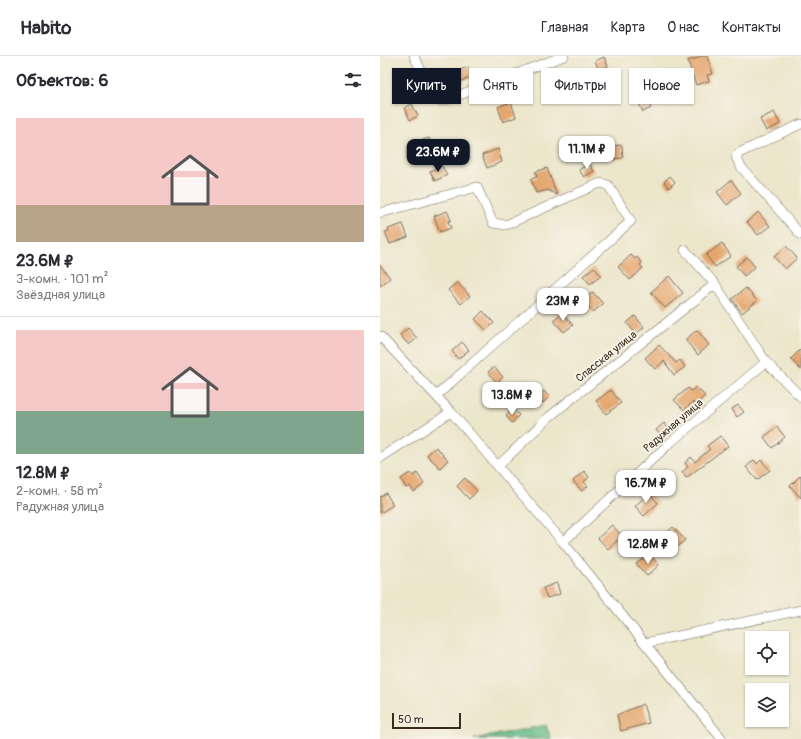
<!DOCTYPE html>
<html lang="ru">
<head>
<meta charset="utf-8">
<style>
  body { margin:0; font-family:Pangolin,sans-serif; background:#f7f7f7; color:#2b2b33; height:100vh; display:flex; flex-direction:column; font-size:15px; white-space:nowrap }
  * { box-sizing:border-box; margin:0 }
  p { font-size:13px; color:#7c7c81 }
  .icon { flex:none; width:22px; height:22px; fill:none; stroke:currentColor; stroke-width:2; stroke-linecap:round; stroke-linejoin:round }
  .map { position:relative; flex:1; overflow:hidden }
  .side { display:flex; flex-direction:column; background:#fff; width:380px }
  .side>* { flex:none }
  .guide { position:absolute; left:12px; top:12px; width:349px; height:36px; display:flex; gap:8px }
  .controls { position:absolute; left:365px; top:575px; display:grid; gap:8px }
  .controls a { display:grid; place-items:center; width:44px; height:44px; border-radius:0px; background:#fff; box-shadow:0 1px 3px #0004; font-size:20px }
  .scale { position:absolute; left:12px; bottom:10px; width:69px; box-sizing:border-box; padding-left:4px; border:2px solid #3b2a1e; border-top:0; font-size:11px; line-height:14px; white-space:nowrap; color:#3b2a1e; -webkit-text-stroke:3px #f7f3e8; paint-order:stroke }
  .price { position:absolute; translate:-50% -34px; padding:0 9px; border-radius:8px; background:#fff; color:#222; font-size:13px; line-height:26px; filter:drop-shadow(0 1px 2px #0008) }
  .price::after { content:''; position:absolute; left:50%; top:24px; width:12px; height:9px; margin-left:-6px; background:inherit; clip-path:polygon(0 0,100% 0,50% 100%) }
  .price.current { background:#111827; color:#fff }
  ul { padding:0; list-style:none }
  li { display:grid; align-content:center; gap:8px; height:212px; padding:0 16px }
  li+li { border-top:1px solid #e1e1e2 }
  li span { display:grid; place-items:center; height:124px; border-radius:0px; color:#555 }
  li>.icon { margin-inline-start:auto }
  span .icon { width:72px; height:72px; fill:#fffc; stroke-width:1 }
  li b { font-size:17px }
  h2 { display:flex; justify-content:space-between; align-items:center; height:48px; padding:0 16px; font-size:17px }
  .chip { padding:0 14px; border-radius:0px; background:#fff; box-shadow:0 1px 3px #0004; font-size:14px; line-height:36px }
  .chip.current { background:#111827; color:#fff }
  header { display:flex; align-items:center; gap:24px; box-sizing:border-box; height:56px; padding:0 20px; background:#fff; border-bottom:1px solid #e1e1e2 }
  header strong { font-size:19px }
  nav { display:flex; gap:22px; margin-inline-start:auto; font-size:14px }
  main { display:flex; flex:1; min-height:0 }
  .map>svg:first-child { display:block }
  .forest { fill:#6abc89; stroke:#527354 }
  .building { fill:#e5a66e }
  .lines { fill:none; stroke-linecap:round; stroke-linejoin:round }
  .minor-casing { stroke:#796c5b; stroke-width:10 }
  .minor { stroke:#fff; stroke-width:9 }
  .labels { text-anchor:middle; stroke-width:3.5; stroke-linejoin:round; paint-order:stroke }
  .street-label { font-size:11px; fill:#3b2a1e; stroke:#f7f3e8 }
</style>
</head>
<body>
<header>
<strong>Habito</strong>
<nav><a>Главная</a><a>Карта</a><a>О нас</a><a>Контакты</a></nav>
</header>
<main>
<section class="side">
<h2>Объектов: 6<svg class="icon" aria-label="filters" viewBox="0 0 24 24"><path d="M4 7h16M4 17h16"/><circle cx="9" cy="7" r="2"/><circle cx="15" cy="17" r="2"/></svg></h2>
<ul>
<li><span style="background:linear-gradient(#f6c9c9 70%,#b9a48a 0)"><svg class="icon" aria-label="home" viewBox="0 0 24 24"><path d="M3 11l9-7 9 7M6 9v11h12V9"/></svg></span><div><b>23.6M ₽</b><p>3-комн. · 101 m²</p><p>Звёздная улица</p></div></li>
<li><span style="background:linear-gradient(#f6c9c9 65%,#7fa58c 0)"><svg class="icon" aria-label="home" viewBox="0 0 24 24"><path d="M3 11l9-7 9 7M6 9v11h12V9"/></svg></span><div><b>12.8M ₽</b><p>2-комн. · 58 m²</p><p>Радужная улица</p></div></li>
</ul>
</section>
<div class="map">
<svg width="421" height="683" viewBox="0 0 421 683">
  <rect width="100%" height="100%" fill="#f7f3e8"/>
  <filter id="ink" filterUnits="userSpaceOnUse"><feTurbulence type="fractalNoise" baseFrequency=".025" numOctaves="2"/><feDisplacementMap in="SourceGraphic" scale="8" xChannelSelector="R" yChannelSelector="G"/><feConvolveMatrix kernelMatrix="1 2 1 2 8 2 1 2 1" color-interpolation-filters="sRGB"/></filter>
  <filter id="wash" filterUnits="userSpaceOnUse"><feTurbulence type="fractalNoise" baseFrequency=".012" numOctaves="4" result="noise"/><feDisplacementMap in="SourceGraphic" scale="16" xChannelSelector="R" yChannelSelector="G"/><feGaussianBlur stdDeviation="0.9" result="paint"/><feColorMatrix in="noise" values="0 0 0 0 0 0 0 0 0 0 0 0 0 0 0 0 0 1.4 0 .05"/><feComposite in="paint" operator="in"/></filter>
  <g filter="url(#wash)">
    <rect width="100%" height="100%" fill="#ece6cb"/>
    <!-- forest -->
    <path class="forest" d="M 166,669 L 171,683 L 94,683 Z"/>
    <g id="blocks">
      <!-- building -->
      <path class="building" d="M 318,0 L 327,0 L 333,18 L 327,19 L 329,25 L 316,29 L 308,5 L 318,2 Z
        M 224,1 L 228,10 L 219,14 L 215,5 Z
        M 88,11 L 92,21 L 68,30 L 64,20 Z
        M 266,39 L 271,52 L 263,56 L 257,43 Z
        M 131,46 L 136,61 L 123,66 L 118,51 Z
        M 32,48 L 38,60 L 30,64 L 24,52 Z
        M 394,56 L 400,68 L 386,75 L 380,63 Z
        M 49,82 L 53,92 L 41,97 L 37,86 Z
        M 242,89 L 243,102 L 232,103 L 231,90 Z
        M 118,93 L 122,106 L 107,112 L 102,99 Z
        M 209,107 L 214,115 L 204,121 L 199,114 Z
        M 62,110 L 67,119 L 55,125 L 50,115 Z
        M 167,112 L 177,139 L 168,134 L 156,137 L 151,123 L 157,121 L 155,116 Z
        M 290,120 L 295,126 L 289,132 L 284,126 Z
        M 351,124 L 361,137 L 347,149 L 337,136 Z
        M 67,155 L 71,164 L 68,165 L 71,172 L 60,176 L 54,160 Z
        M 378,156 L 390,170 L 378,179 L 367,166 Z
        M 23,168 L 28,181 L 10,188 L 5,176 L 9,175 L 8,173 Z
        M 342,187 L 351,200 L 335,211 L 326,199 Z
        M 406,190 L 417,202 L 405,213 L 394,201 Z
        M 251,199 L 255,203 L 257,201 L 262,207 L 260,209 L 263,212 L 250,224 L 238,211 Z
        M 367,201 L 375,211 L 364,220 L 356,210 Z
        M 0,209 L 10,222 L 0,230 Z
        M 214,211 L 221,220 L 210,228 L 203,220 Z
        M 289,220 L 303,237 L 285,252 L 271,236 Z
        M 77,226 L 90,240 L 81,248 L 68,234 Z
        M 366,232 L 377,245 L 362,257 L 352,243 Z
        M 213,236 L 223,248 L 213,256 L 203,244 Z
        M 103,255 L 114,267 L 106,274 L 95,263 Z
        M 182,257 L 193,269 L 184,276 L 173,264 Z
        M 255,260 L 264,271 L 256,278 L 247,267 Z
        M 28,272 L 37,282 L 29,289 L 20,279 Z
        M 317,274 L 329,289 L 318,299 L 305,284 Z
        M 82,286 L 89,294 L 78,303 L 72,295 Z
        M 279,289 L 296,307 L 300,304 L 305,311 L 294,319 L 284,305 L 275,313 L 265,302 Z
        M 421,293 L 421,314 L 411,303 Z
        M 114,311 L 123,321 L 117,327 L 108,316 Z
        M 316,331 L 325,340 L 315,349 L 313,346 L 304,354 L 294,344 L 308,332 L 311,335 Z
        M 231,334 L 241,347 L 226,358 L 216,345 Z
        M 164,335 L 169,341 L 163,347 L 158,340 Z
        M 358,349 L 364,356 L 357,361 L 352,353 Z
        M 133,353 L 139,359 L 132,367 L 126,360 Z
        M 284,367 L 291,376 L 283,382 L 276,374 Z
        M 397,371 L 405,381 L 392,392 L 384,381 Z
        M 340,380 L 348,390 L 306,422 L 302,416 L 308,411 L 305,407 L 311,401 L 315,406 L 330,393 L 327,390 Z
        M 56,391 L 68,404 L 60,412 L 47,399 Z
        M 374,404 L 377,408 L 381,404 L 390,414 L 377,424 L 366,411 Z
        M 204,415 L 209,421 L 204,426 L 208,430 L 202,435 L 193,425 Z
        M 30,417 L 33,420 L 37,417 L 44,428 L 34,436 L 30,430 L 26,432 L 21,423 Z
        M 421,419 L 421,442 L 410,430 Z
        M 85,422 L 97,435 L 89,443 L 77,430 Z
        M 6,437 L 13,449 L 0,457 L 0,441 Z
        M 269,437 L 278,447 L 264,460 L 255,450 Z
        M 232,469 L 242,480 L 228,493 L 218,482 Z
        M 293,471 L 305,484 L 292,496 L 280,483 Z
        M 269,498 L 279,509 L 267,520 L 256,508 Z
        M 177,527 L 180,538 L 167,542 L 163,532 Z
        M 263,648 L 269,667 L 241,675 L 237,659 Z"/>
    </g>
  </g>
  <g filter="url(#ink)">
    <use href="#blocks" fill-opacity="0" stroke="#796c5b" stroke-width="1"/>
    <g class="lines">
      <defs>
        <path id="minor" d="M 34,0 L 56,45 L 66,44 L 184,0
          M 421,68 L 359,97 L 356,101 L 361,111 L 421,179
          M 0,157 L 97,131 L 113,167 L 126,169 L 220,127 L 228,129 L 251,165 L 56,340
          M 305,194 L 335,228 L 386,306 L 421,341
          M 0,280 L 71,356 L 183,486 L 342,683
          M 0,402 L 71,356
          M 118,410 L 169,361 L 335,228
          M 183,486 L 291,386 L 386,306
          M 265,587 L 421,554"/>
      </defs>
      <!-- minor casing -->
      <use href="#minor" class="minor-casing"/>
      <!-- minor -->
      <use href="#minor" class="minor"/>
    </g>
  </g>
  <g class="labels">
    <!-- street labels -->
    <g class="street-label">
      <text transform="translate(226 300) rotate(-39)" y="4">Спасская улица</text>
      <text transform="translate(293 369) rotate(-41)" y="4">Радужная улица</text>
    </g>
  </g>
</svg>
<div class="controls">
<a><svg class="icon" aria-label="locate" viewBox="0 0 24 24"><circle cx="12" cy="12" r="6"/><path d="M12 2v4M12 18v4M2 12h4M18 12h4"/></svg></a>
<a><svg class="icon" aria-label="layers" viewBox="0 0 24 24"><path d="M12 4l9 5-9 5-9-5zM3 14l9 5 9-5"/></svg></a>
</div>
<div class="scale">50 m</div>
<b class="price" style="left:207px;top:114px">11.1M ₽</b>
<b class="price current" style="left:58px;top:117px">23.6M ₽</b>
<b class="price" style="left:183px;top:266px">23M ₽</b>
<b class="price" style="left:132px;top:360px">13.8M ₽</b>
<b class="price" style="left:266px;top:448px">16.7M ₽</b>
<b class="price" style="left:268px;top:509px">12.8M ₽</b>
<div class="guide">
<a class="chip current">Купить</a>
<a class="chip">Снять</a>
<a class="chip">Фильтры</a>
<a class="chip">Новое</a>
</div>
</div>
</main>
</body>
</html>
